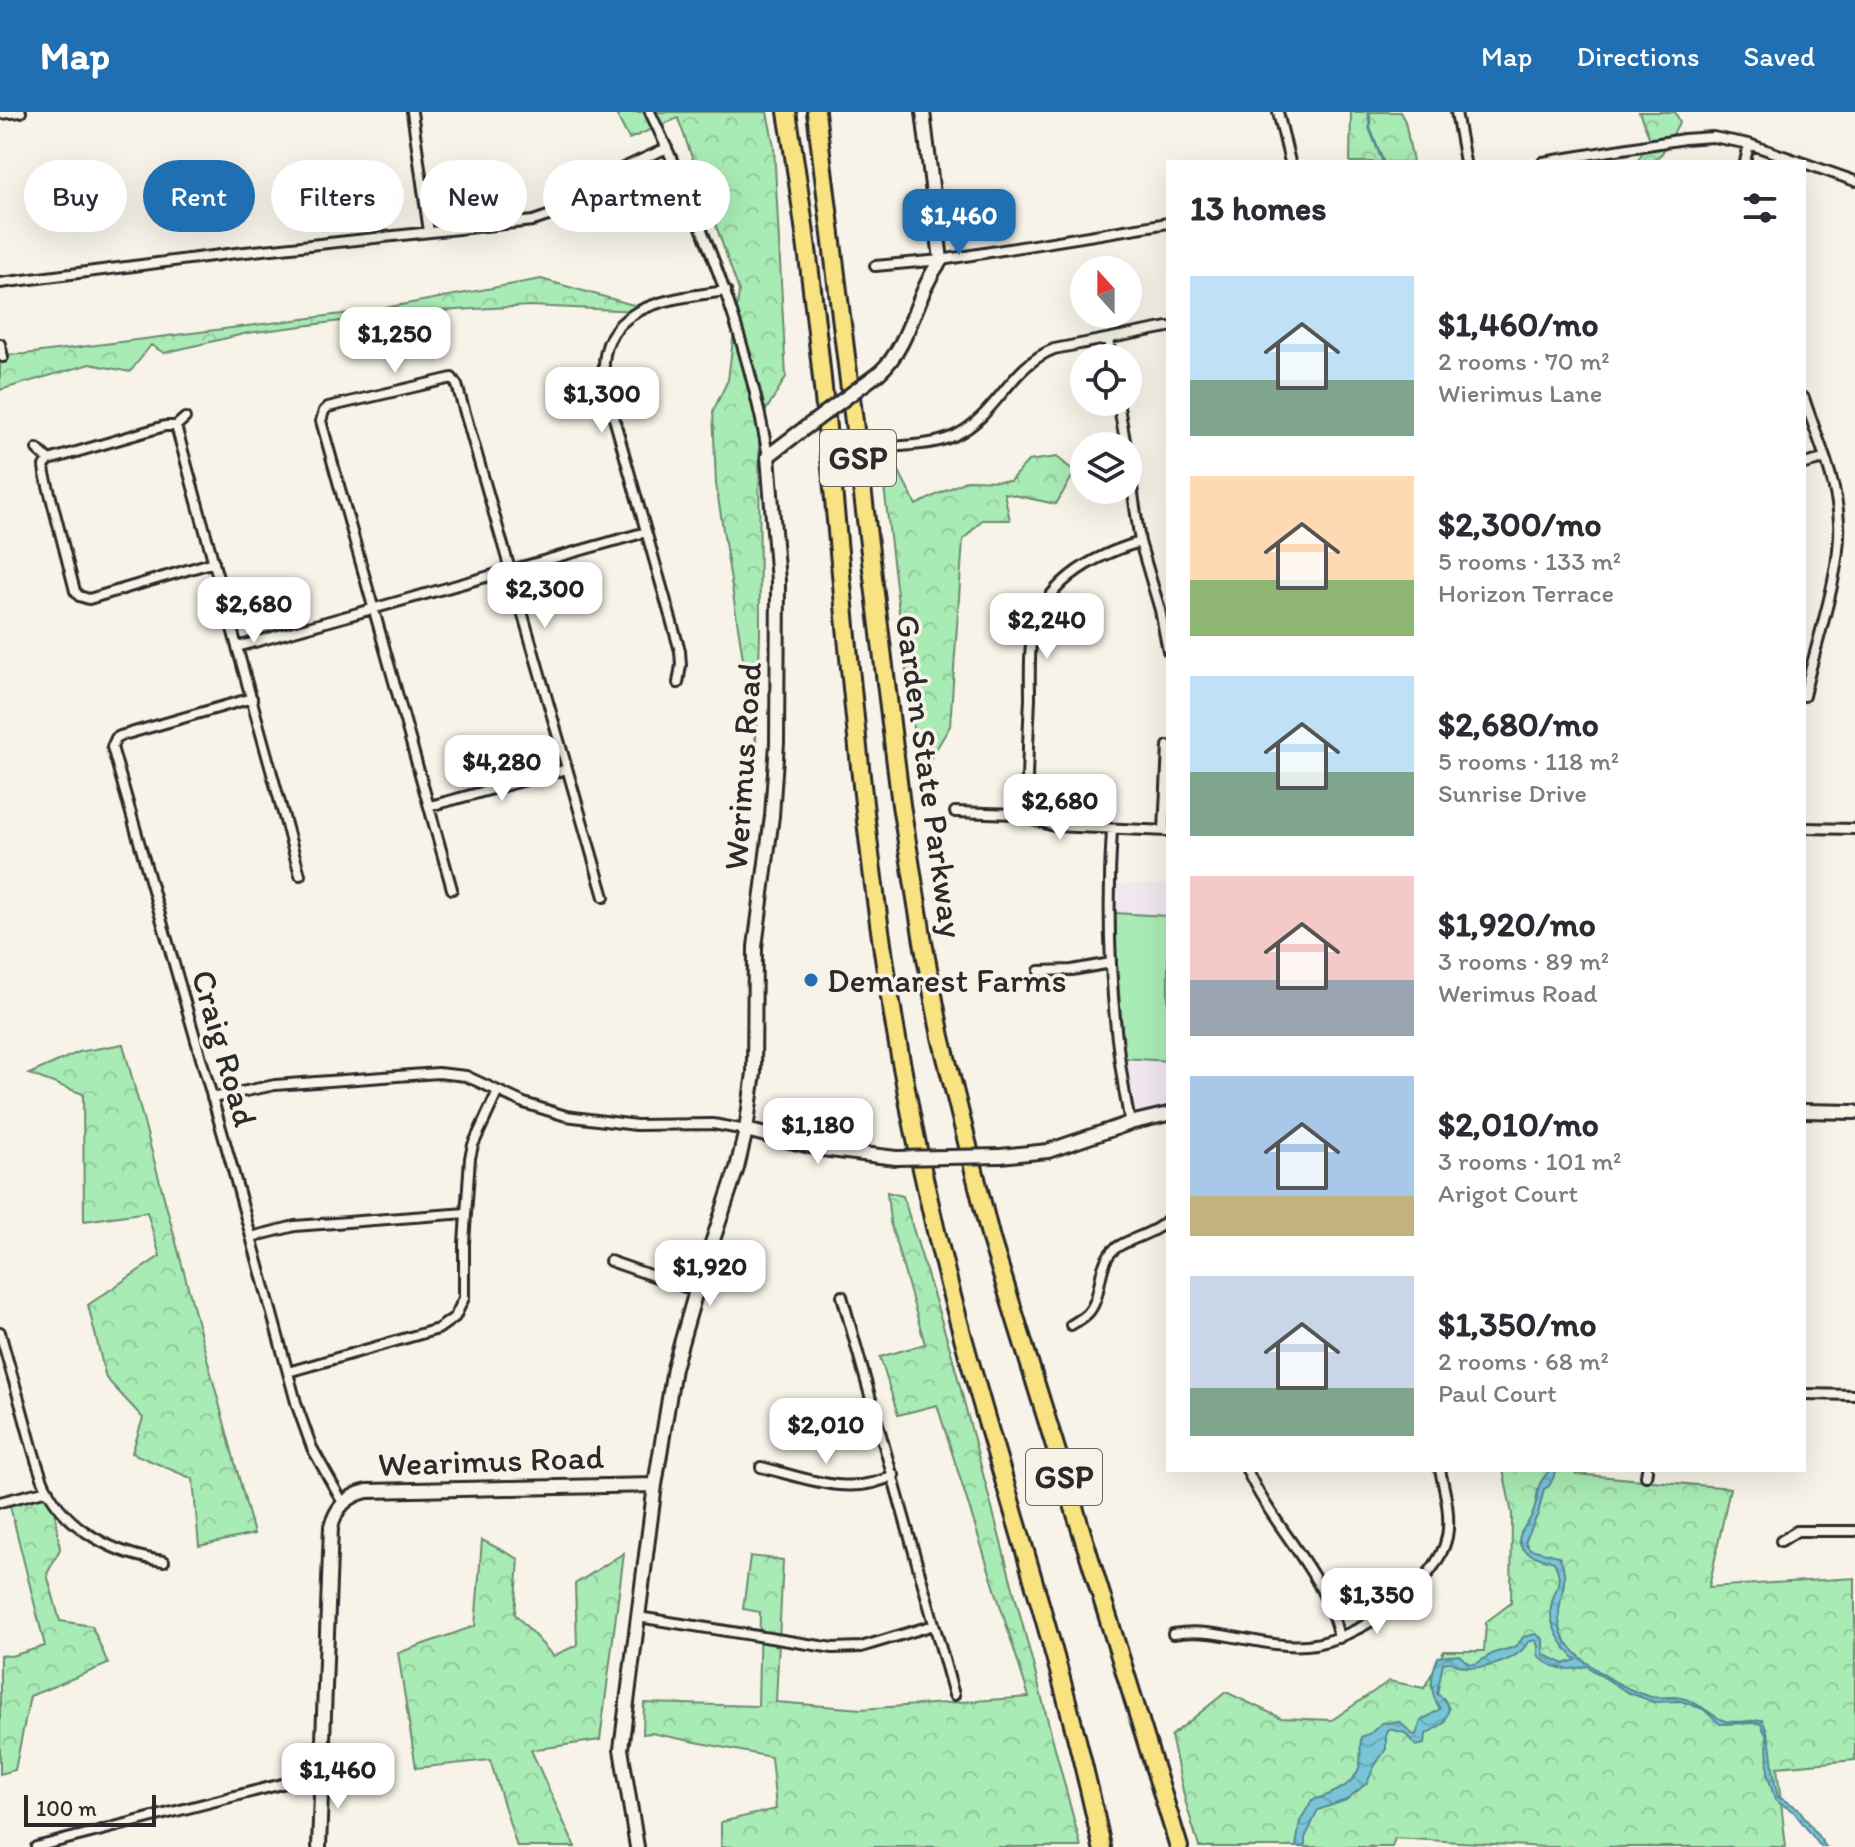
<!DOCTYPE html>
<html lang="en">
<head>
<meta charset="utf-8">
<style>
  body { margin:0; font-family:Itim,sans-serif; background:#f2f2f3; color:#2b2b33; height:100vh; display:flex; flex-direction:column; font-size:30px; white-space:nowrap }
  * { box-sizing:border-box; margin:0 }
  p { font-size:26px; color:#7c7c81 }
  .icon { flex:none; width:44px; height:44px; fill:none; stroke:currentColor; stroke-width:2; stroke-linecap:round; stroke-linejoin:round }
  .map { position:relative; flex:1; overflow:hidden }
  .sheet { position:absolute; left:1166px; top:48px; width:640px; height:1312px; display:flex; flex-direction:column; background:#fff; border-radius:0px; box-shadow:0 8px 32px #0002 }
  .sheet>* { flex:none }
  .hud { position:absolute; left:24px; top:48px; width:760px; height:72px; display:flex; gap:16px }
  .needle { width:52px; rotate:339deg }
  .controls { position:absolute; left:1070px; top:144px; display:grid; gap:16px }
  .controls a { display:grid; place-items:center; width:72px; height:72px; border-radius:50%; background:#fff; box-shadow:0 8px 32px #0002; font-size:40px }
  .scale { position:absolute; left:24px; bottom:20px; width:132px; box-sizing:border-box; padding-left:8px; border:4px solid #2b2b2b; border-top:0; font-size:22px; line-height:28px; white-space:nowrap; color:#2b2b2b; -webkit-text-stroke:6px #f7f3e8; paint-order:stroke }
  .price { position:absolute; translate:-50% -68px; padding:0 18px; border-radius:16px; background:#fff; color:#222; font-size:26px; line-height:52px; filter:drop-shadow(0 2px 4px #0008) }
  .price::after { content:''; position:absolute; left:50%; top:48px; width:24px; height:18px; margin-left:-12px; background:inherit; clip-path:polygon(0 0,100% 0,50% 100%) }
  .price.current { background:#1f6fb2; color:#fff }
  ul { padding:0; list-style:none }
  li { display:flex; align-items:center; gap:24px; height:200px; padding:0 24px }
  li span { display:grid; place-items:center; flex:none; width:224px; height:160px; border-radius:0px; color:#555 }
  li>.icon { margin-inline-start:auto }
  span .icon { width:96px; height:96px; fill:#fffc; stroke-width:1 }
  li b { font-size:34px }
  h2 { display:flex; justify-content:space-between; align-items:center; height:96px; padding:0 24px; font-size:34px }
  .tag { padding:0 28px; border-radius:36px; background:#fff; box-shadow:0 8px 32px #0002; font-size:28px; line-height:72px }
  .tag.current { background:#1f6fb2; color:#fff }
  header { display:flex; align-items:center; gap:48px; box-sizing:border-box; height:112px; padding:0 40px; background:#1f6fb2; color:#fff }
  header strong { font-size:38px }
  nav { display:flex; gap:44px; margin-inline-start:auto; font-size:28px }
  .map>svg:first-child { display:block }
  .built { fill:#f1e7ee }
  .forest { fill:url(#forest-crowns); stroke:#6a8b70; stroke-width:2 }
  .green { fill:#a9ebb4; stroke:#6a8b70; stroke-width:2 }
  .water { fill:url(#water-waves); stroke:#598792; stroke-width:2 }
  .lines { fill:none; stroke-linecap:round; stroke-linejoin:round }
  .stream { stroke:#598792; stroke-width:3 }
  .street-casing { stroke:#2b2b2b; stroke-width:14 }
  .secondary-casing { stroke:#2b2b2b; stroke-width:18 }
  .highway-casing { stroke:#2b2b2b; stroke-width:22 }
  .street { stroke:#f7f3e8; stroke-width:8 }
  .secondary { stroke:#f7f3e8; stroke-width:12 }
  .highway { stroke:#f8e281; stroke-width:16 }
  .secondary-bridge-casing { stroke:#2b2b2b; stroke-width:18; stroke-linecap:butt }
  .secondary-bridge { stroke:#f7f3e8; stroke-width:12 }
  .poi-dot { fill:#1f6fb2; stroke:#f7f3e8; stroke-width:3 }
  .labels { text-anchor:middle; stroke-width:7; stroke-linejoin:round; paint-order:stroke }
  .shield { fill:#f7f3e8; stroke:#686764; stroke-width:2 }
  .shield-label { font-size:32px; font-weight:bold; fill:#2b2b2b }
  .street-label { font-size:34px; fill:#2b2b2b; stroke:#f7f3e8 }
  .poi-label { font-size:34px; fill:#2b2b2b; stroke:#f7f3e8; text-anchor:start }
</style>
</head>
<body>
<header>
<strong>Map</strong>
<nav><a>Map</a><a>Directions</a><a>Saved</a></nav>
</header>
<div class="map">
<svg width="1855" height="1735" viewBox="0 0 1855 1735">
  <defs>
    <pattern id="forest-crowns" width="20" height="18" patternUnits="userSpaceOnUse" patternTransform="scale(2)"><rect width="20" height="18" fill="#a9ebb4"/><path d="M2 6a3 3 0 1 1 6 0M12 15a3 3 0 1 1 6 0" fill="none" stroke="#92ca9b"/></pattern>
    <pattern id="water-waves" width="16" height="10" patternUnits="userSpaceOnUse" patternTransform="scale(2)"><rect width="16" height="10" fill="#78c5d7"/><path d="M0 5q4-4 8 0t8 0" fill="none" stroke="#68a9b9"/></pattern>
  </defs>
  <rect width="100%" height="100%" fill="#f7f3e8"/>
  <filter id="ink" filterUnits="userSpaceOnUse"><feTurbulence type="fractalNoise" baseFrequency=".0125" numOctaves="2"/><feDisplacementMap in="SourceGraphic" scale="16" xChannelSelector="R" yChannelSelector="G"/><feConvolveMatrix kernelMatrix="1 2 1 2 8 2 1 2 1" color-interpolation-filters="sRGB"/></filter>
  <g filter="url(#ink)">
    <!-- built -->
    <path class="built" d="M 1108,772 L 1168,772 L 1168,1002 L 1130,1011 L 1121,959 Z"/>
    <!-- forest -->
    <path class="forest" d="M 615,0 L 767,0 L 774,34 L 786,265 L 759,310 L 760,523 L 756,631 L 716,372 L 713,299 L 728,268 L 739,179 L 678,6 L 629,27 Z
      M 1351,0 L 1400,0 L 1405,9 L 1413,50 L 1350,50 Z
      M 1639,0 L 1675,0 L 1680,10 L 1662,41 L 1652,50 L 1637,50 L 1650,27 Z
      M 541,167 L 644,196 L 638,199 L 530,194 L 403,201 L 248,221 L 164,241 L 151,233 L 130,260 L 90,252 L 0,278 L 0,243 L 25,242 L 374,198 Z
      M 1057,345 L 1075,360 L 1056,392 L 1004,381 L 1010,408 L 982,408 L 963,428 L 950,614 L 919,666 L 882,358 L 899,359 L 916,393 L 967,368 L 1010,369 L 1028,349 Z
      M 123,932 L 254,1422 L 199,1434 L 193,1367 L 132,1341 L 143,1306 L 106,1266 L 88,1193 L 160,1144 L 147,1100 L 84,1109 L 83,982 L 29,962 L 79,940 Z
      M 887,1080 L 903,1084 L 951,1240 L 1081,1735 L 721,1735 L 721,1710 L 776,1697 L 771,1645 L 651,1621 L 643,1622 L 644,1591 L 758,1594 L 760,1500 L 743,1497 L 750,1444 L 783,1448 L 776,1590 L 861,1597 L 1029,1585 L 937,1293 L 898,1303 L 880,1245 L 925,1232 L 890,1110 Z
      M 1503,1358 L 1574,1358 L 1576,1362 L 1730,1376 L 1709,1475 L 1855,1466 L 1855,1648 L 1777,1655 L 1786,1735 L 1544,1735 L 1395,1726 L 1392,1735 L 1199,1735 L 1185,1688 L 1171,1624 L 1226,1580 L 1281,1606 L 1332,1608 L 1389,1569 L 1424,1576 L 1444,1539 L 1484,1539 L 1486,1510 L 1511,1491 L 1512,1402 Z
      M 51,1374 L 60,1437 L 47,1462 L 60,1509 L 92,1514 L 108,1552 L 30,1584 L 15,1658 L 0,1662 L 0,1543 L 11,1544 L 45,1534 L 8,1386 Z
      M 482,1428 L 519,1447 L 515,1502 L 553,1544 L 577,1533 L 575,1472 L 624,1441 L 600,1628 L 531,1638 L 575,1735 L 517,1735 L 490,1648 L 416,1656 L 398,1541 L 475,1514 Z"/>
    <!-- green -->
    <path class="green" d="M 1113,801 L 1168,804 L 1168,949 L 1124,946 Z"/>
    <!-- water -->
    <path class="water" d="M 1550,1358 L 1557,1358 L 1549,1374 L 1544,1377 L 1538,1402 L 1525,1430 L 1530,1437 L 1559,1444 C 1574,1473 1551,1492 1562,1522 C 1573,1548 1624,1578 1651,1585 C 1661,1587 1672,1583 1682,1586 C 1699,1590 1714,1606 1725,1609 C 1737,1611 1750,1609 1762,1608 C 1775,1632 1770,1658 1778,1685 L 1798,1696 L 1826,1735 L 1821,1735 L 1794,1700 L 1775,1688 L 1768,1664 L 1767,1625 L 1760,1611 L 1720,1612 L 1703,1597 L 1681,1589 L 1654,1590 L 1627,1580 L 1586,1554 C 1570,1560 1549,1557 1538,1543 L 1538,1534 L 1535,1528 L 1528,1530 C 1517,1551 1472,1563 1451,1550 L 1443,1551 L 1437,1582 L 1444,1587 L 1449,1597 L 1444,1611 L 1426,1622 L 1425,1632 L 1416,1634 L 1405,1621 L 1389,1617 L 1386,1624 L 1386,1637 L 1374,1655 L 1367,1671 L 1346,1688 L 1318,1698 L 1305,1726 L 1305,1735 L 1296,1735 L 1300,1709 L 1312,1688 C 1331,1683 1357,1673 1360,1651 C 1361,1643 1360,1634 1361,1625 L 1371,1621 L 1382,1611 L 1400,1610 L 1412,1622 L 1416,1623 L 1421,1609 L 1440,1597 C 1429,1580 1430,1564 1438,1545 L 1459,1543 L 1468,1551 L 1475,1552 C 1482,1549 1487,1544 1494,1541 C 1507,1536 1515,1539 1523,1525 L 1536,1522 L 1543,1527 L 1543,1542 L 1564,1552 L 1576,1548 C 1563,1535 1549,1515 1551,1495 C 1554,1475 1565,1471 1554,1450 C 1541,1446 1512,1441 1521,1421 C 1525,1413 1532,1407 1534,1398 C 1540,1377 1534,1376 1550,1358 Z"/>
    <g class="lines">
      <!-- stream -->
      <path class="stream" d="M 1369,0 L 1370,17 L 1383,50"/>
      <defs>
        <path id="street" d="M 412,0 L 429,120
          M 650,0 C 703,112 747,222 768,344
          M 1278,0 L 1290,50
          M 1456,0 L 1465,50
          M 0,2 L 21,0
          M 1543,50 L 1684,27 L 1713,25 L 1749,32 L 1801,50
          M 1745,50 L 1749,32
          M 1804,51 L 1855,69
          M 875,154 L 941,148 L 1168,111
          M 0,171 L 236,141 L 533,109 L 563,99 L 623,56 L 667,36
          M 1108,227 L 1111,246
          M 0,232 L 3,245
          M 1804,286 C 1817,326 1837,368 1839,410 C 1842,460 1815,533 1804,584
          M 1118,290 L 1126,334
          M 176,314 L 300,763
          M 889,335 C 912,333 935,333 956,323 C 997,303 1010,254 1054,237 L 1168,215
          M 37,337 L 49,348 L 165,314 L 176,314 L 185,306
          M 1128,347 L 1140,430 L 1160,498 L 1168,539
          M 49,348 L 44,354 L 45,362 L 75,479 L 79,484 L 89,487 L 214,450
          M 1804,352 L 1824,347
          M 237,535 L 646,420
          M 678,571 L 681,553 L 680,539 L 606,278 C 590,194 665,187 726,179
          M 252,586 L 120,624 L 116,626 L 112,635 L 231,1051 L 297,1294 L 312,1336 L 343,1391
          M 430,694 L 567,657
          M 955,700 L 1017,702 L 1054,714 L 1168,719
          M 1026,704 C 1027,665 1028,626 1030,587 C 1030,569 1029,550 1031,532 C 1038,474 1089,445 1140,430
          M 1804,716 L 1855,717
          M 1112,717 C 1106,815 1111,914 1130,1011
          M 1164,719 L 1168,634
          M 452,777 L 321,309 L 324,299 L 328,295 L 452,266 L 457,273 L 604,785
          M 1039,859 L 1072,858 L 1111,851
          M 212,986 L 275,973 L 438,961 L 466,964 L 524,991 L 566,1004 L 636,1013 L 713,1012 L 746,1018
          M 251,1125 L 295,1114 L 466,1101
          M 610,1149 L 696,1179
          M 842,1184 L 954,1583
          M 1071,1213 C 1076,1210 1083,1206 1087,1202 C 1102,1187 1097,1160 1109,1143 C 1119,1127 1153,1125 1168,1107
          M 0,1220 C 8,1250 17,1279 25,1309 C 31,1330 36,1353 45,1373 C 66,1418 116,1443 164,1449
          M 288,1260 L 438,1217 L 455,1205 L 464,1186 L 464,1131 L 470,1046 L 473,1033 L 498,979
          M 1804,1282 L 1855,1283
          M 761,1355 C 805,1366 851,1386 894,1363
          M 1247,1358 C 1273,1416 1327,1463 1339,1526
          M 1646,1364 L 1647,1358
          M 0,1390 L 48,1378
          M 1781,1429 L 1797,1419 L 1855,1419
          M 638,1505 L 833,1536 L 861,1535 L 934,1513
          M 1173,1522 C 1217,1514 1262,1537 1307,1533 C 1356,1529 1437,1474 1447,1425 C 1451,1403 1445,1380 1440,1358
          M 36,1735 L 321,1662"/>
        <path id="secondary" d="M 879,261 C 911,233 915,182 941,148 L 923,0
          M 1804,999 L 1855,1000
          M 746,1018 L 822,1037 L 896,1046
          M 1000,1044 L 1048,1039 L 1130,1011 L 1168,1002
          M 319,1735 L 331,1415 C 336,1395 347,1384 367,1379 L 655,1373
          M 637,1735 L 621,1637 L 655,1373 L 674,1256 L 696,1179 L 737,1056 L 746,1018 L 754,961 L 755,835 L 772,704 L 777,631 L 778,469 L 768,344 L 797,322"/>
        <path id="highway" d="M 787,0 C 839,313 844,632 900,944 C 917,1040 938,1135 964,1229 C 1011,1398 1066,1564 1102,1735
          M 816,0 L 901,693 L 923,830 L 941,925 L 991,1127 L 1179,1735"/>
      </defs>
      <!-- street casing -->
      <use href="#street" class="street-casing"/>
      <!-- secondary casing -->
      <use href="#secondary" class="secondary-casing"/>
      <!-- highway casing -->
      <use href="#highway" class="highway-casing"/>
      <!-- street -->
      <use href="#street" class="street"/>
      <!-- secondary -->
      <use href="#secondary" class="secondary"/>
      <!-- highway -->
      <use href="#highway" class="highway"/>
      <defs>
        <path id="secondary-bridge" d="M 797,322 L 879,261
          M 896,1046 L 1000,1044"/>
      </defs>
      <!-- secondary-bridge casing -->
      <use href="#secondary-bridge" class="secondary-bridge-casing"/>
      <!-- secondary-bridge -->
      <use href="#secondary-bridge" class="secondary-bridge"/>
    </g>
  </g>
  <!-- markers -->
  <circle class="poi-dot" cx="811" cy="868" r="8"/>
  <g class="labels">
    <!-- shield labels -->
    <g class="shield">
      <rect x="820" y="318" width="76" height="56" rx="6"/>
      <rect x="1026" y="1337" width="76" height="56" rx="6"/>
    </g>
    <g class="shield-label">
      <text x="858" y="357">GSP</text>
      <text x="1064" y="1376">GSP</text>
    </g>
    <!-- street labels -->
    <g class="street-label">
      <text transform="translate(742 654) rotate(-86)" y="12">Werimus Road</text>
      <text transform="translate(930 664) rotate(82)" y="12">Garden State Parkway</text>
      <text transform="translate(225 936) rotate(74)" y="12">Craig Road</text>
      <text transform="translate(491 1348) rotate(-2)" y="12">Wearimus Road</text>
    </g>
    <!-- poi labels -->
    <g class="poi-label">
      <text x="827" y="880">Demarest Farms</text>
    </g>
  </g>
</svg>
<div class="controls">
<a><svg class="needle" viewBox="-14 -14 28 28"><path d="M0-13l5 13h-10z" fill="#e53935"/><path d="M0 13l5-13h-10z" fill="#7c7c81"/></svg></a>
<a><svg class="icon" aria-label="locate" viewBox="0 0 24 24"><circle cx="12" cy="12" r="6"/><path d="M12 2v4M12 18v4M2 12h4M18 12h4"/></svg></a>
<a><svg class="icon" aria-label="layers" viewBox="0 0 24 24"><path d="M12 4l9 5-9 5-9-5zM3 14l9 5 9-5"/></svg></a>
</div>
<div class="scale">100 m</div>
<b class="price current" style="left:959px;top:145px">$1,460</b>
<b class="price" style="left:395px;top:263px">$1,250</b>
<b class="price" style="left:602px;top:323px">$1,300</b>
<b class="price" style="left:545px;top:518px">$2,300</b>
<b class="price" style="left:254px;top:533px">$2,680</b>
<b class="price" style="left:1047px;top:549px">$2,240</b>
<b class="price" style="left:502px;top:691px">$4,280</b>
<b class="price" style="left:1060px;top:730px">$2,680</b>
<b class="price" style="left:818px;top:1054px">$1,180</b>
<b class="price" style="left:710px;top:1196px">$1,920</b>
<b class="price" style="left:826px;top:1354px">$2,010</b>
<b class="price" style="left:1377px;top:1524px">$1,350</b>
<b class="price" style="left:338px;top:1699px">$1,460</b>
<div class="hud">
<a class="tag">Buy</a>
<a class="tag current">Rent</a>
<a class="tag">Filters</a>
<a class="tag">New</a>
<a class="tag">Apartment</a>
</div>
<section class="sheet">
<h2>13 homes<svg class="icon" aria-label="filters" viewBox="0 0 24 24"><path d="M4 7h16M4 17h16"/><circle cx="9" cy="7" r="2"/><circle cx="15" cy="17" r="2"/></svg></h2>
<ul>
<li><span style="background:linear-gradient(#bfe0f5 65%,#7fa58c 0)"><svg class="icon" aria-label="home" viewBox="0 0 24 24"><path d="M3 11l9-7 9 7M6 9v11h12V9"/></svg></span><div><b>$1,460/mo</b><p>2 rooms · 70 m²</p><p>Wierimus Lane</p></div></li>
<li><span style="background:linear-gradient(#ffd9b3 65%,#8fb573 0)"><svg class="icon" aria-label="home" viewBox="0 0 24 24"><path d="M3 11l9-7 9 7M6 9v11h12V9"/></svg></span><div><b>$2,300/mo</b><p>5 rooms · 133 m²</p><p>Horizon Terrace</p></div></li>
<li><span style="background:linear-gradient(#bfe0f5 60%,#7fa58c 0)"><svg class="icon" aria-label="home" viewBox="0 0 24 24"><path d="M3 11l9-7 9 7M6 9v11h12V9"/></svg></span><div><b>$2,680/mo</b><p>5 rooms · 118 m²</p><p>Sunrise Drive</p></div></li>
<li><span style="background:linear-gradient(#f6c9c9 65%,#9aa5b1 0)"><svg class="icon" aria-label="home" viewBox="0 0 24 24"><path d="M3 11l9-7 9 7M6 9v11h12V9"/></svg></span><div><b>$1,920/mo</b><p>3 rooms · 89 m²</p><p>Werimus Road</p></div></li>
<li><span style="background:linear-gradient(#a9c7e8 75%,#c2b280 0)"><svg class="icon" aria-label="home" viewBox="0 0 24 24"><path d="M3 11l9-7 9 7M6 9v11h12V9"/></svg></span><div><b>$2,010/mo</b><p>3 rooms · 101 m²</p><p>Arigot Court</p></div></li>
<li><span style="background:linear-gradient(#c9d6e8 70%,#7fa58c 0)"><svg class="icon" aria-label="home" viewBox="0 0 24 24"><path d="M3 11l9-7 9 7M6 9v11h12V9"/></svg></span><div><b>$1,350/mo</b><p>2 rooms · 68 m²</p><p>Paul Court</p></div></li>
</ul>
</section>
</div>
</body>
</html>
